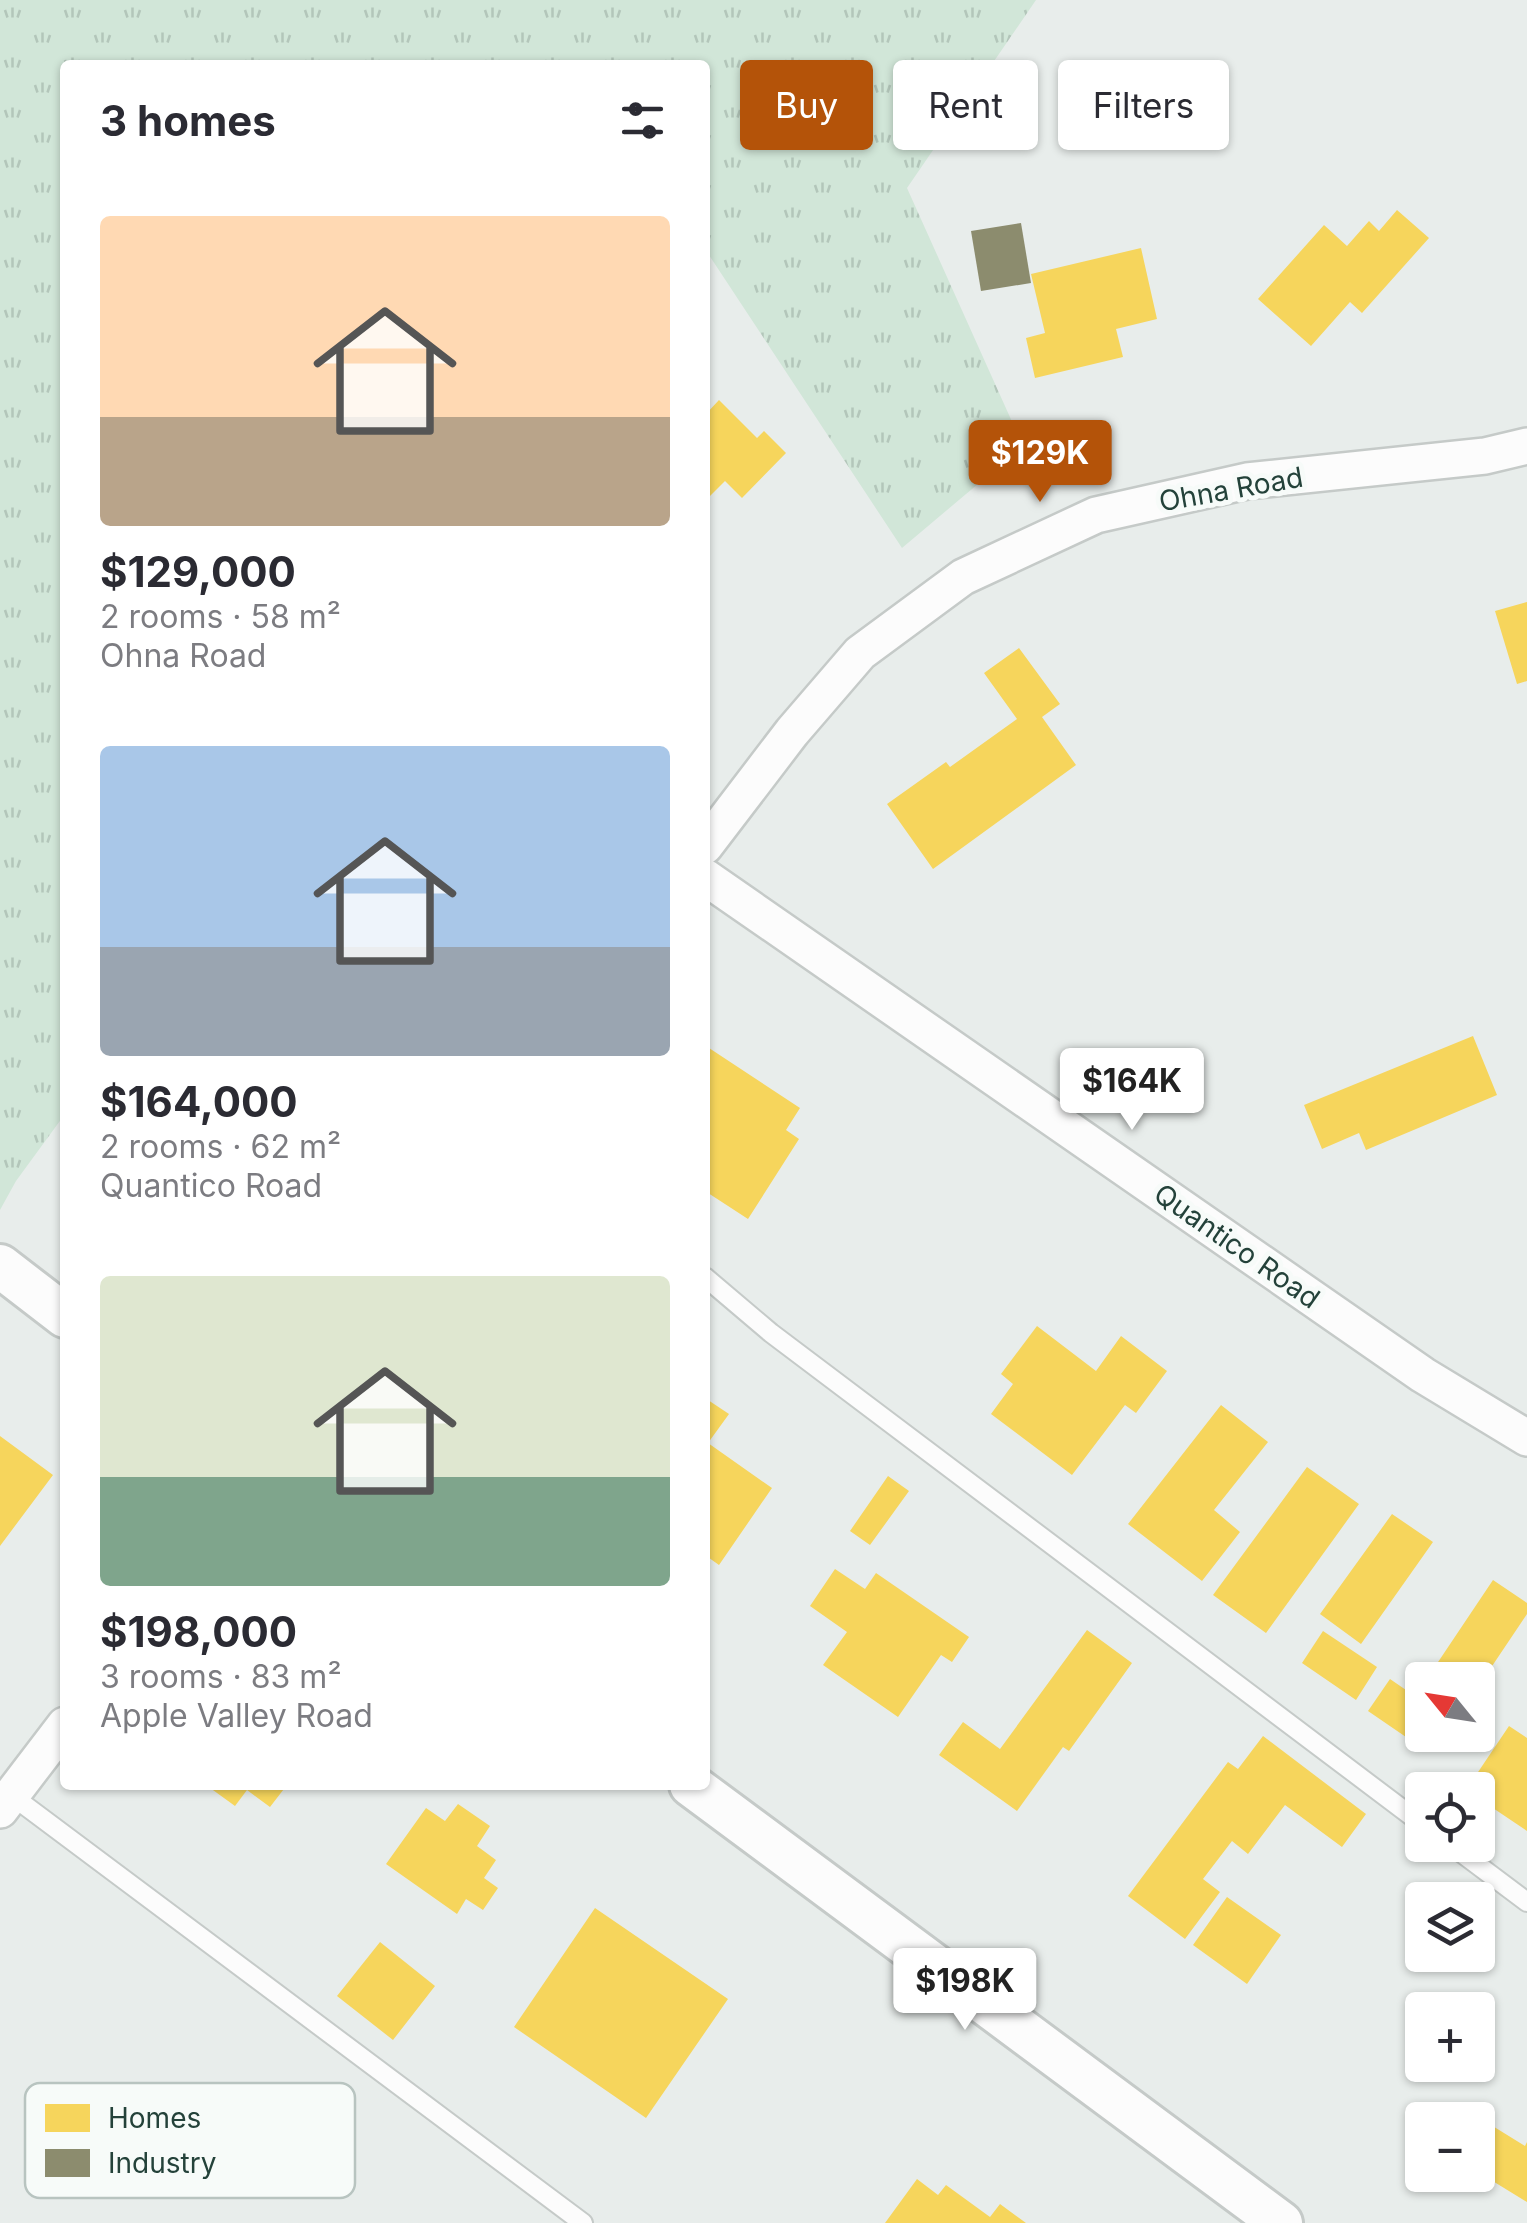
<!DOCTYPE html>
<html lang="en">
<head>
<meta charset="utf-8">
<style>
  body { margin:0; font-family:Inter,sans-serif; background:#f7f7f7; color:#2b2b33; height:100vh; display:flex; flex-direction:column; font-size:38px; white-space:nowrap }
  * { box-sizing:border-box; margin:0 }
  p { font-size:32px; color:#7c7c81 }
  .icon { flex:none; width:55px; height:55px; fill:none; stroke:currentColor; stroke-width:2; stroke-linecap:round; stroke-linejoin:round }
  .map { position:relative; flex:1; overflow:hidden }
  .details { position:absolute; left:60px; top:60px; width:650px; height:1730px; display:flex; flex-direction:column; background:#fff; border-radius:10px; box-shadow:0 2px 8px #0004 }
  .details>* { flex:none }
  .top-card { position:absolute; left:740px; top:60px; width:635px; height:90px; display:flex; gap:20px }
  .needle { width:65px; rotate:300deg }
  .tools { position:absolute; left:1405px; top:1662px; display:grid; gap:20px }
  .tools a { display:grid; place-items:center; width:90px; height:90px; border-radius:10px; background:#fff; box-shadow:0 2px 8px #0004; font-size:50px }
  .price { position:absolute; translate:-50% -85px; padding:0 22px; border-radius:10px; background:#fff; color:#222; font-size:32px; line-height:65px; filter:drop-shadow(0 2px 5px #0008) }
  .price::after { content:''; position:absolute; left:50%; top:60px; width:30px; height:22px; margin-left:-15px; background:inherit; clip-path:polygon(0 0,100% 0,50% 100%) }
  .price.current { background:#b45309; color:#fff }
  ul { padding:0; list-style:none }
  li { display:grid; align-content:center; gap:20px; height:530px; padding:0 40px }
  li span { display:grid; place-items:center; height:310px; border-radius:10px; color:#555 }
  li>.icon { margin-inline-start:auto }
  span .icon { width:180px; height:180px; fill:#fffc; stroke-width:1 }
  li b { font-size:42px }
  h2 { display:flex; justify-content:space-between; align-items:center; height:120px; padding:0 40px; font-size:42px }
  .pill { padding:0 35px; border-radius:10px; background:#fff; box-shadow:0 2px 8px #0004; font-size:35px; line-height:90px }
  .pill.current { background:#b45309; color:#fff }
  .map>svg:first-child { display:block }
  .grass { fill:url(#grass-tufts) }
  .homes { fill:#f6d55c }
  .industry { fill:#8c8c6e }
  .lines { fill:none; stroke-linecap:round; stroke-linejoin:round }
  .service-casing { stroke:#c5cac8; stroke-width:22 }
  .minor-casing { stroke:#c5cac8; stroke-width:40 }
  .tertiary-casing { stroke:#c5cac8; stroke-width:48 }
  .service { stroke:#fcfcfc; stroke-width:18 }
  .minor { stroke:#fcfcfc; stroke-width:35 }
  .tertiary { stroke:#fcfcfc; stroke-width:42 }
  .labels { text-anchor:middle; stroke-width:10; stroke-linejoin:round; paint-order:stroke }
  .street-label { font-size:28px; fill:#24423a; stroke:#f7fbf9 }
  .key { fill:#f7fbf9; stroke:#b8c4c0; stroke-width:2.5 }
  .key-label { font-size:28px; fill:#24423a }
</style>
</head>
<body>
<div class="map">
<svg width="1527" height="2223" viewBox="0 0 1527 2223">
  <defs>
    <pattern id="grass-tufts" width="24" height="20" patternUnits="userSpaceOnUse" patternTransform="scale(2.5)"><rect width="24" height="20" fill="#d1e6d8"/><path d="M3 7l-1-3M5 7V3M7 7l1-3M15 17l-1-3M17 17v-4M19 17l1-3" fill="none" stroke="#b3c6ba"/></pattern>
  </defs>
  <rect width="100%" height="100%" fill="#e8edeb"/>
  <!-- grass -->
  <path class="grass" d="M 0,0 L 1036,0 L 907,188 L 1023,446 L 902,548 L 705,249 L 705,65 L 65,65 L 65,1114 L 16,1181 L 0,1210 Z"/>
  <!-- homes -->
  <path class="homes" d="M 1397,210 L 1429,238 L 1362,313 L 1350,302 L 1311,346 L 1258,299 L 1324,225 L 1347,246 L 1369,221 L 1379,231 Z
    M 1141,248 L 1157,319 L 1116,329 L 1123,357 L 1035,378 L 1026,338 L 1045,333 L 1031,274 Z
    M 719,400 L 757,438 L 764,431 L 786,453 L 742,498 L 725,481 L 705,501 L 705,415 Z
    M 1527,602 L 1527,681 L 1517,684 L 1495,611 Z
    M 1019,648 L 1060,704 L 1042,717 L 1076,765 L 933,869 L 887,804 L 946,762 L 950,767 L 1017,719 L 984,673 Z
    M 1473,1036 L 1497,1095 L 1366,1150 L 1359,1133 L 1322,1149 L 1304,1105 Z
    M 709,1048 L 800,1108 L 786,1130 L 799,1139 L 748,1219 L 705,1191 L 705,1054 Z
    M 1037,1326 L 1096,1371 L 1121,1336 L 1167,1371 L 1136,1413 L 1125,1405 L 1072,1475 L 991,1414 L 1013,1384 L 1001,1374 Z
    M 705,1398 L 729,1414 L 708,1443 L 772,1488 L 719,1565 L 705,1555 Z
    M 1221,1405 L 1268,1442 L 1214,1510 L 1240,1532 L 1202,1581 L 1128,1524 Z
    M 0,1436 L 53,1475 L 0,1546 Z
    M 1307,1467 L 1359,1504 L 1266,1633 L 1213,1595 Z
    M 888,1476 L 909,1491 L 870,1545 L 850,1531 Z
    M 1392,1514 L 1433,1542 L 1361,1644 L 1320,1614 Z
    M 835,1569 L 865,1589 L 876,1573 L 969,1637 L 952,1662 L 941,1655 L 898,1717 L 823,1665 L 847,1632 L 810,1606 Z
    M 1493,1580 L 1527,1603 L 1527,1614 L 1478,1687 L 1478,1680 L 1426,1680 Z
    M 1087,1630 L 1132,1663 L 1069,1751 L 1063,1747 L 1017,1811 L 939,1755 L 963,1722 L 1000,1749 Z
    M 1323,1631 L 1377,1667 L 1356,1700 L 1302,1663 Z
    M 1390,1679 L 1422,1701 L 1422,1735 L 1431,1735 L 1422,1748 L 1368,1711 Z
    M 1509,1726 L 1527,1738 L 1527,1831 L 1478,1798 L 1478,1790 L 1466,1790 Z
    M 1263,1736 L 1366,1814 L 1342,1847 L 1285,1805 L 1248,1854 L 1232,1841 L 1203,1879 L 1220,1892 L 1185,1939 L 1128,1896 L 1228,1762 L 1238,1769 Z
    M 206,1785 L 287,1785 L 270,1807 L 247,1790 L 235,1806 Z
    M 458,1804 L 490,1826 L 477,1846 L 496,1860 L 484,1878 L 498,1888 L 483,1910 L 466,1899 L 457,1914 L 386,1864 L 426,1808 L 445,1821 Z
    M 1227,1897 L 1281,1935 L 1247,1984 L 1193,1945 Z
    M 595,1908 L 728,1999 L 646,2118 L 514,2027 Z
    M 380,1942 L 435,1986 L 393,2040 L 337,1996 Z
    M 1491,2125 L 1525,2146 L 1527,2142 L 1527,2202 L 1478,2172 L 1478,2147 Z
    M 917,2179 L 938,2195 L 946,2185 L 990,2217 L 1000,2204 L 1026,2223 L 885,2223 Z"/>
  <!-- industry -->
  <path class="industry" d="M 1021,223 L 1031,283 L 981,291 L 971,231 Z"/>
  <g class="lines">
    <defs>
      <path id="service" d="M 705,1277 L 771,1333 L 1422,1824
        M 11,1795 L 583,2223
        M 1451,1845 L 1527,1902"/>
      <path id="minor" d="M 705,846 L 792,732 L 860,653 L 963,577 L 1096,515 L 1247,481 L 1485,456 L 1527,446
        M 705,877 L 1423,1375 L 1527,1438
        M 0,1810 L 65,1725"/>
      <path id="tertiary" d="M 0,1266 L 65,1316
        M 691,1785 L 1281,2223"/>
    </defs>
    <!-- service casing -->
    <use href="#service" class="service-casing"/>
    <!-- minor casing -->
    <use href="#minor" class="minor-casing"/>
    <!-- tertiary casing -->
    <use href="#tertiary" class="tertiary-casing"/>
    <!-- service -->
    <use href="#service" class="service"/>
    <!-- minor -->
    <use href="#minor" class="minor"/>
    <!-- tertiary -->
    <use href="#tertiary" class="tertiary"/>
  </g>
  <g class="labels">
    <!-- street labels -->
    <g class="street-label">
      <text transform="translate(1231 489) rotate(-10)" y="10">Ohna Road</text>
      <text transform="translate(1237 1246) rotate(35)" y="10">Quantico Road</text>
    </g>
  </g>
  <!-- legend -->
  <rect x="25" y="2083" width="330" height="115" rx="15" class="key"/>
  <rect x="45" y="2104" width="45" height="28" fill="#f6d55c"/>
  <rect x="45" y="2149" width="45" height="28" fill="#8c8c6e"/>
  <g class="key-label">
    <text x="108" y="2128">Homes</text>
    <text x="108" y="2173">Industry</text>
  </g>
</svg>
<div class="tools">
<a><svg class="needle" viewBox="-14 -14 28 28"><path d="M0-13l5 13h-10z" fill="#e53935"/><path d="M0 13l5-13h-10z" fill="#7c7c81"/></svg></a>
<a><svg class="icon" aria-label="locate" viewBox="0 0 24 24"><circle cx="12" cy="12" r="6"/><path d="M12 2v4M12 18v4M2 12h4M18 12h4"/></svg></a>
<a><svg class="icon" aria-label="layers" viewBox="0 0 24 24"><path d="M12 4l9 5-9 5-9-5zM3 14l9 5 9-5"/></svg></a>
<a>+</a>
<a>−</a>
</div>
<b class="price current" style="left:1040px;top:505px">$129K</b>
<b class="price" style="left:1132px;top:1133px">$164K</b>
<b class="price" style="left:965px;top:2033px">$198K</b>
<div class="top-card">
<a class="pill current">Buy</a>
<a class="pill">Rent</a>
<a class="pill">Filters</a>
</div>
<section class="details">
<h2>3 homes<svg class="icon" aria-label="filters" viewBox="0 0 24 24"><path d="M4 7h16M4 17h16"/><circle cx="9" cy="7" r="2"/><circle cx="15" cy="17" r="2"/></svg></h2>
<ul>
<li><span style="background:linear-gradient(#ffd9b3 65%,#b9a48a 0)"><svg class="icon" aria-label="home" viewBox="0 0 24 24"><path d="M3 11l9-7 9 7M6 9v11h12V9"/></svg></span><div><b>$129,000</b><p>2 rooms · 58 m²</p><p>Ohna Road</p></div></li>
<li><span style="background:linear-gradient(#a9c7e8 65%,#9aa5b1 0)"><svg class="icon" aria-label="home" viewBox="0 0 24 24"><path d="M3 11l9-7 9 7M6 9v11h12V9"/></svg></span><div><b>$164,000</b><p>2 rooms · 62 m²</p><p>Quantico Road</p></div></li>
<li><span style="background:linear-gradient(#dfe7d0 65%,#7fa58c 0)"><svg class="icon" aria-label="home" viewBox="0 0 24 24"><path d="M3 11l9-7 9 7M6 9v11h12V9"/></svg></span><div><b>$198,000</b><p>3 rooms · 83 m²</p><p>Apple Valley Road</p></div></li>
</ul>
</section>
</div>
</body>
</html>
